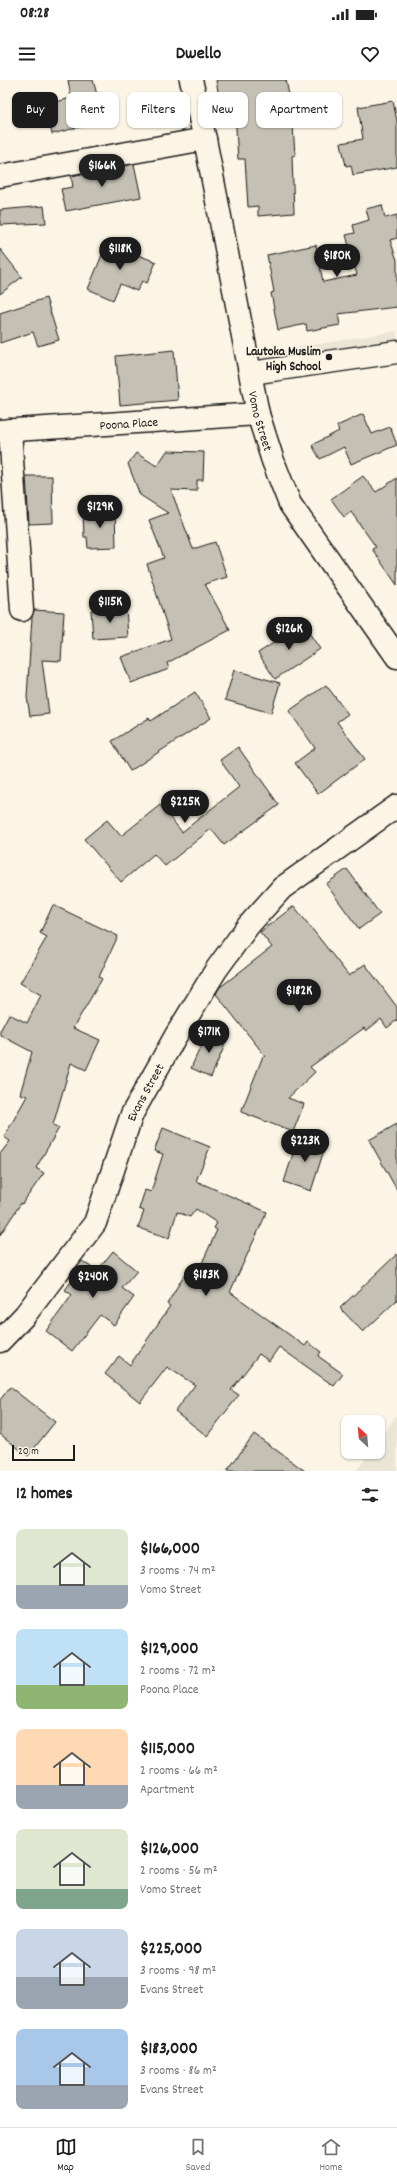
<!DOCTYPE html>
<html lang="en">
<head>
<meta charset="utf-8">
<style>
  body { margin:0; font-family:Dekko,sans-serif; background:#f6f6f6; color:#202124; height:100vh; display:flex; flex-direction:column; font-size:15px; white-space:nowrap }
  * { box-sizing:border-box; margin:0 }
  p { font-size:13px; color:#757577 }
  .icon { flex:none; width:22px; height:22px; fill:none; stroke:currentColor; stroke-width:2; stroke-linecap:round; stroke-linejoin:round }
  .map { position:relative; height:1391px; overflow:hidden }
  .panel { display:flex; flex-direction:column; background:#fff; flex:1 }
  .panel>* { flex:none }
  .hud { position:absolute; left:12px; top:12px; width:373px; height:36px; display:flex; gap:8px }
  .needle { width:26px; rotate:334deg }
  .tools { position:absolute; left:341px; top:1335px; display:grid; gap:8px }
  .tools a { display:grid; place-items:center; width:44px; height:44px; border-radius:8px; background:#fff; box-shadow:0 1px 3px #0004; font-size:20px }
  .scale { position:absolute; left:12px; bottom:10px; width:63px; box-sizing:border-box; padding-left:4px; border:2px solid #1c1c1c; border-top:0; font-size:11px; line-height:14px; white-space:nowrap; color:#1c1c1c; -webkit-text-stroke:3px #fcf5e5; paint-order:stroke }
  .price { position:absolute; translate:-50% -34px; padding:0 9px; border-radius:14px; background:#1c1c1c; color:#fff; font-size:13px; line-height:26px; filter:drop-shadow(0 1px 2px #0008) }
  .price::after { content:''; position:absolute; left:50%; top:24px; width:12px; height:9px; margin-left:-6px; background:inherit; clip-path:polygon(0 0,100% 0,50% 100%) }
  .price.selected { background:#222; color:#fff }
  ul { padding:0; list-style:none }
  li { display:flex; align-items:center; gap:12px; height:100px; padding:0 16px }
  li span { display:grid; place-items:center; flex:none; width:112px; height:80px; border-radius:8px; color:#555 }
  li>.icon { margin-inline-start:auto }
  span .icon { width:48px; height:48px; fill:#fffc; stroke-width:1 }
  li b { font-size:17px }
  h2 { display:flex; justify-content:space-between; align-items:center; height:48px; padding:0 16px; font-size:17px }
  .chip { padding:0 14px; border-radius:8px; background:#fff; box-shadow:0 1px 3px #0004; font-size:14px; line-height:36px }
  .chip.selected { background:#1c1c1c; color:#fff }
  .status { display:flex; justify-content:space-between; align-items:center; height:28px; padding:0 20px; background:#fff; direction:ltr }
  .status svg { height:11px; fill:currentColor }
  header { display:flex; justify-content:space-between; align-items:center; height:52px; padding:0 16px; background:#fff; font-size:18px; font-weight:700 }
  .tabs { display:flex; justify-content:space-around; align-items:center; height:56px; border-top:1px solid #e0e0e0; background:#fff; font-size:11px; color:#757577 }
  .tabs a { display:grid; justify-items:center; gap:2px }
  .tabs .selected { color:#1c1c1c }
  .map>svg:first-child { display:block }
  .built { fill:#ebe5d6 }
  .building { fill:#c4c0b3; stroke:#1c1c1c }
  .lines { fill:none; stroke-linecap:round; stroke-linejoin:round }
  .minor-casing { stroke:#1c1c1c; stroke-width:25 }
  .major-casing { stroke:#1c1c1c; stroke-width:25 }
  .minor { stroke:#fcf5e5; stroke-width:22 }
  .major { stroke:#fcf5e5; stroke-width:22 }
  .poi-dot { fill:#1c1c1c; stroke:#fcf5e5; stroke-width:1.5 }
  .labels { text-anchor:middle; stroke-width:3; stroke-linejoin:round; paint-order:stroke }
  .poi-label { font-size:13px; font-weight:bold; fill:#1c1c1c; stroke:#fcf5e5; text-anchor:end }
  .street-label { font-size:13px; fill:#1c1c1c; stroke:#fcf5e5 }
</style>
</head>
<body>
<div class="status"><b>08:28</b><svg viewBox="0 0 49 12"><path d="M0 12V9h3v3zM5 12V6h3v6zM10 12V3h3v9zM15 12V0h3v12zM26 1h20v11H26zM47 4h2v5h-2z"/></svg></div>
<header><svg class="icon" aria-label="menu" viewBox="0 0 24 24"><path d="M4 6h16M4 12h16M4 18h16"/></svg>Dwello<svg class="icon" aria-label="heart" viewBox="0 0 24 24"><path d="M12 20l-8-8c-3-5 5-10 8-4 3-6 11-1 8 4z"/></svg></header>
<div class="map">
<svg width="397" height="1391" viewBox="0 0 397 1391">
  <rect width="100%" height="100%" fill="#fcf5e5"/>
  <filter id="ink" filterUnits="userSpaceOnUse"><feTurbulence type="fractalNoise" baseFrequency=".025" numOctaves="2"/><feDisplacementMap in="SourceGraphic" scale="8" xChannelSelector="R" yChannelSelector="G"/><feConvolveMatrix kernelMatrix="1 2 1 2 8 2 1 2 1" color-interpolation-filters="sRGB"/></filter>
  <g filter="url(#ink)">
    <!-- built -->
    <path class="built" d="M 397,251 L 397,281 L 265,305 L 260,274 Z
      M 397,1335 L 397,1391 L 356,1391 L 370,1372 L 378,1372 L 378,1361 Z"/>
    <!-- building -->
    <path class="building" d="M 68,0 L 93,0 L 104,41 L 52,54 L 45,25 L 71,18 Z
      M 216,0 L 286,0 L 295,45 L 293,46 L 295,75 L 292,76 L 294,133 L 258,136 L 258,126 L 248,127 L 245,79 L 238,79 L 234,19 L 220,22 Z
      M 393,21 L 397,41 L 397,87 L 353,95 L 351,85 L 346,86 L 341,63 L 363,59 L 358,27 Z
      M 134,84 L 141,117 L 66,131 L 61,109 L 73,107 L 71,96 Z
      M 382,125 L 385,138 L 397,135 L 397,158 L 390,160 L 397,180 L 397,227 L 338,234 L 340,245 L 307,251 L 306,244 L 278,250 L 271,213 L 274,212 L 267,175 L 316,165 L 323,202 L 357,195 L 346,155 L 355,153 L 353,145 L 369,140 L 366,129 Z
      M 44,126 L 46,143 L 0,145 L 0,130 Z
      M 107,163 L 156,182 L 147,203 L 142,201 L 137,211 L 120,204 L 113,220 L 88,209 Z
      M 0,169 L 22,197 L 0,214 Z
      M 46,218 L 59,260 L 38,266 L 33,252 L 0,263 L 0,233 Z
      M 174,270 L 178,320 L 120,325 L 116,276 Z
      M 363,334 L 372,354 L 390,347 L 397,365 L 351,384 L 344,367 L 320,379 L 312,365 L 339,351 L 337,346 Z
      M 167,371 L 204,372 L 203,400 L 197,400 L 197,411 L 171,410 L 193,469 L 215,462 L 227,497 L 205,504 L 230,550 L 167,583 L 169,589 L 131,603 L 121,577 L 171,559 L 147,484 L 164,478 L 149,440 L 168,433 L 140,415 L 128,384 L 136,373 L 157,386 Z
      M 26,396 L 52,396 L 53,443 L 29,444 Z
      M 363,396 L 376,412 L 397,398 L 397,505 L 372,469 L 376,467 L 351,432 L 344,437 L 331,419 Z
      M 115,430 L 116,467 L 88,468 L 87,457 L 84,457 L 83,432 Z
      M 126,528 L 128,557 L 93,559 L 91,530 Z
      M 34,530 L 64,532 L 61,581 L 42,580 L 49,634 L 30,636 L 27,617 L 32,537 Z
      M 303,544 L 320,569 L 275,599 L 258,573 Z
      M 234,590 L 280,603 L 271,633 L 225,620 Z
      M 326,605 L 348,634 L 337,642 L 365,679 L 318,714 L 295,683 L 315,668 L 289,631 Z
      M 195,612 L 211,638 L 130,691 L 112,661 L 149,638 L 151,641 Z
      M 238,667 L 279,725 L 224,765 L 211,749 L 165,786 L 154,774 L 121,802 L 84,759 L 107,740 L 121,756 L 160,725 L 182,752 L 239,707 L 220,680 Z
      M 347,789 L 380,834 L 359,849 L 326,804 Z
      M 53,825 L 118,856 L 99,897 L 102,899 L 73,948 L 100,960 L 86,990 L 71,983 L 53,1045 L 59,1048 L 36,1088 L 44,1093 L 22,1124 L 21,1123 L 0,1155 L 0,1074 L 10,1061 L 4,1057 L 27,1016 L 20,1014 L 32,972 L 0,955 L 0,951 L 9,934 L 27,943 L 41,915 L 20,903 L 47,857 L 40,853 Z
      M 294,826 L 349,896 L 365,884 L 397,927 L 397,940 L 387,948 L 381,939 L 366,951 L 364,948 L 310,987 L 315,992 L 288,1018 L 304,1024 L 293,1052 L 241,1032 L 263,976 L 266,977 L 216,914 L 219,908 L 272,867 L 260,852 Z
      M 207,952 L 227,960 L 211,997 L 191,988 Z
      M 397,1044 L 397,1110 L 369,1060 Z
      M 163,1048 L 210,1067 L 196,1101 L 267,1132 L 230,1212 L 305,1266 L 308,1262 L 321,1272 L 318,1276 L 343,1294 L 334,1306 L 279,1267 L 269,1281 L 259,1274 L 231,1310 L 239,1315 L 207,1356 L 175,1331 L 195,1305 L 167,1287 L 140,1322 L 105,1294 L 119,1276 L 130,1285 L 170,1226 L 167,1224 L 184,1195 L 194,1201 L 217,1150 L 214,1148 L 217,1143 L 196,1129 L 190,1137 L 177,1132 L 169,1158 L 138,1148 L 144,1131 L 139,1129 L 145,1110 L 151,1112 L 163,1074 L 154,1071 Z
      M 299,1055 L 326,1064 L 311,1111 L 284,1102 Z
      M 113,1171 L 137,1191 L 122,1208 L 134,1217 L 114,1245 L 100,1235 L 72,1271 L 46,1251 L 72,1215 L 65,1210 L 73,1199 L 70,1197 L 82,1181 L 97,1191 Z
      M 397,1174 L 397,1220 L 363,1252 L 340,1228 Z
      M 10,1307 L 55,1342 L 28,1376 L 0,1354 L 0,1320 Z
      M 254,1354 L 305,1391 L 227,1391 Z"/>
    <g class="lines">
      <defs>
        <g id="minor">
          <path d="M 0,96 L 205,59"/>
          <path d="M 251,293 L 397,272"/>
          <path d="M 10,350 L 22,530"/>
          <path id="s1" d="M 0,351 L 258,334"/>
          <path id="s2" d="M 0,1261 L 25,1235 L 95,1143 L 132,1034 L 175,957 L 216,890 L 248,846 L 282,808 L 397,726"/>
        </g>
        <g id="major">
          <path id="s3" d="M 191,0 L 205,59 L 258,334 L 273,381 L 290,424 L 397,577"/>
        </g>
      </defs>
      <!-- minor casing -->
      <use href="#minor" class="minor-casing"/>
      <!-- major casing -->
      <use href="#major" class="major-casing"/>
      <!-- minor -->
      <use href="#minor" class="minor"/>
      <!-- major -->
      <use href="#major" class="major"/>
    </g>
  </g>
  <!-- markers -->
  <circle class="poi-dot" cx="329" cy="277" r="4"/>
  <g class="labels">
    <!-- poi labels -->
    <g class="poi-label">
      <text x="321" y="275">Lautoka Muslim<tspan x="321" dy="15">High School</tspan></text>
    </g>
    <!-- street labels -->
    <g class="street-label">
      <text dy="5" stroke="none"><textPath href="#s3" startOffset="348">Vomo Street</textPath></text>
      <text dy="5" stroke="none"><textPath href="#s1" startOffset="129">Poona Place</textPath></text>
      <text dy="5" stroke="none"><textPath href="#s2" startOffset="292">Evans Street</textPath></text>
    </g>
  </g>
</svg>
<div class="tools">
<a><svg class="needle" viewBox="-14 -14 28 28"><path d="M0-13l5 13h-10z" fill="#e53935"/><path d="M0 13l5-13h-10z" fill="#757577"/></svg></a>
</div>
<div class="scale">20 m</div>
<b class="price selected" style="left:102px;top:108px">$166K</b>
<b class="price" style="left:120px;top:191px">$118K</b>
<b class="price" style="left:337px;top:198px">$180K</b>
<b class="price" style="left:100px;top:449px">$129K</b>
<b class="price" style="left:110px;top:544px">$115K</b>
<b class="price" style="left:289px;top:571px">$126K</b>
<b class="price" style="left:185px;top:744px">$225K</b>
<b class="price" style="left:299px;top:933px">$182K</b>
<b class="price" style="left:209px;top:974px">$171K</b>
<b class="price" style="left:305px;top:1083px">$223K</b>
<b class="price" style="left:206px;top:1217px">$183K</b>
<b class="price" style="left:93px;top:1219px">$240K</b>
<div class="hud">
<a class="chip selected">Buy</a>
<a class="chip">Rent</a>
<a class="chip">Filters</a>
<a class="chip">New</a>
<a class="chip">Apartment</a>
</div>
</div>
<section class="panel">
<h2>12 homes<svg class="icon" aria-label="filters" viewBox="0 0 24 24"><path d="M4 7h16M4 17h16"/><circle cx="9" cy="7" r="2"/><circle cx="15" cy="17" r="2"/></svg></h2>
<ul>
<li><span style="background:linear-gradient(#dfe7d0 70%,#9aa5b1 0)"><svg class="icon" aria-label="home" viewBox="0 0 24 24"><path d="M3 11l9-7 9 7M6 9v11h12V9"/></svg></span><div><b>$166,000</b><p>3 rooms · 74 m²</p><p>Vomo Street</p></div></li>
<li><span style="background:linear-gradient(#bfe0f5 70%,#8fb573 0)"><svg class="icon" aria-label="home" viewBox="0 0 24 24"><path d="M3 11l9-7 9 7M6 9v11h12V9"/></svg></span><div><b>$129,000</b><p>2 rooms · 72 m²</p><p>Poona Place</p></div></li>
<li><span style="background:linear-gradient(#ffd9b3 70%,#9aa5b1 0)"><svg class="icon" aria-label="home" viewBox="0 0 24 24"><path d="M3 11l9-7 9 7M6 9v11h12V9"/></svg></span><div><b>$115,000</b><p>2 rooms · 66 m²</p><p>Apartment</p></div></li>
<li><span style="background:linear-gradient(#dfe7d0 75%,#7fa58c 0)"><svg class="icon" aria-label="home" viewBox="0 0 24 24"><path d="M3 11l9-7 9 7M6 9v11h12V9"/></svg></span><div><b>$126,000</b><p>2 rooms · 56 m²</p><p>Vomo Street</p></div></li>
<li><span style="background:linear-gradient(#c9d6e8 60%,#9aa5b1 0)"><svg class="icon" aria-label="home" viewBox="0 0 24 24"><path d="M3 11l9-7 9 7M6 9v11h12V9"/></svg></span><div><b>$225,000</b><p>3 rooms · 98 m²</p><p>Evans Street</p></div></li>
<li><span style="background:linear-gradient(#a9c7e8 70%,#9aa5b1 0)"><svg class="icon" aria-label="home" viewBox="0 0 24 24"><path d="M3 11l9-7 9 7M6 9v11h12V9"/></svg></span><div><b>$183,000</b><p>3 rooms · 86 m²</p><p>Evans Street</p></div></li>
</ul>
</section>
<nav class="tabs">
<a class="selected"><svg class="icon" aria-label="map" viewBox="0 0 24 24"><path d="M3 6l6-2 6 2 6-2v14l-6 2-6-2-6 2zM9 4v14M15 6v14"/></svg>Map</a>
<a><svg class="icon" aria-label="saved" viewBox="0 0 24 24"><path d="M7 4h10v16l-5-4-5 4z"/></svg>Saved</a>
<a><svg class="icon" aria-label="home" viewBox="0 0 24 24"><path d="M3 11l9-7 9 7M6 9v11h12V9"/></svg>Home</a>
</nav>
</body>
</html>
